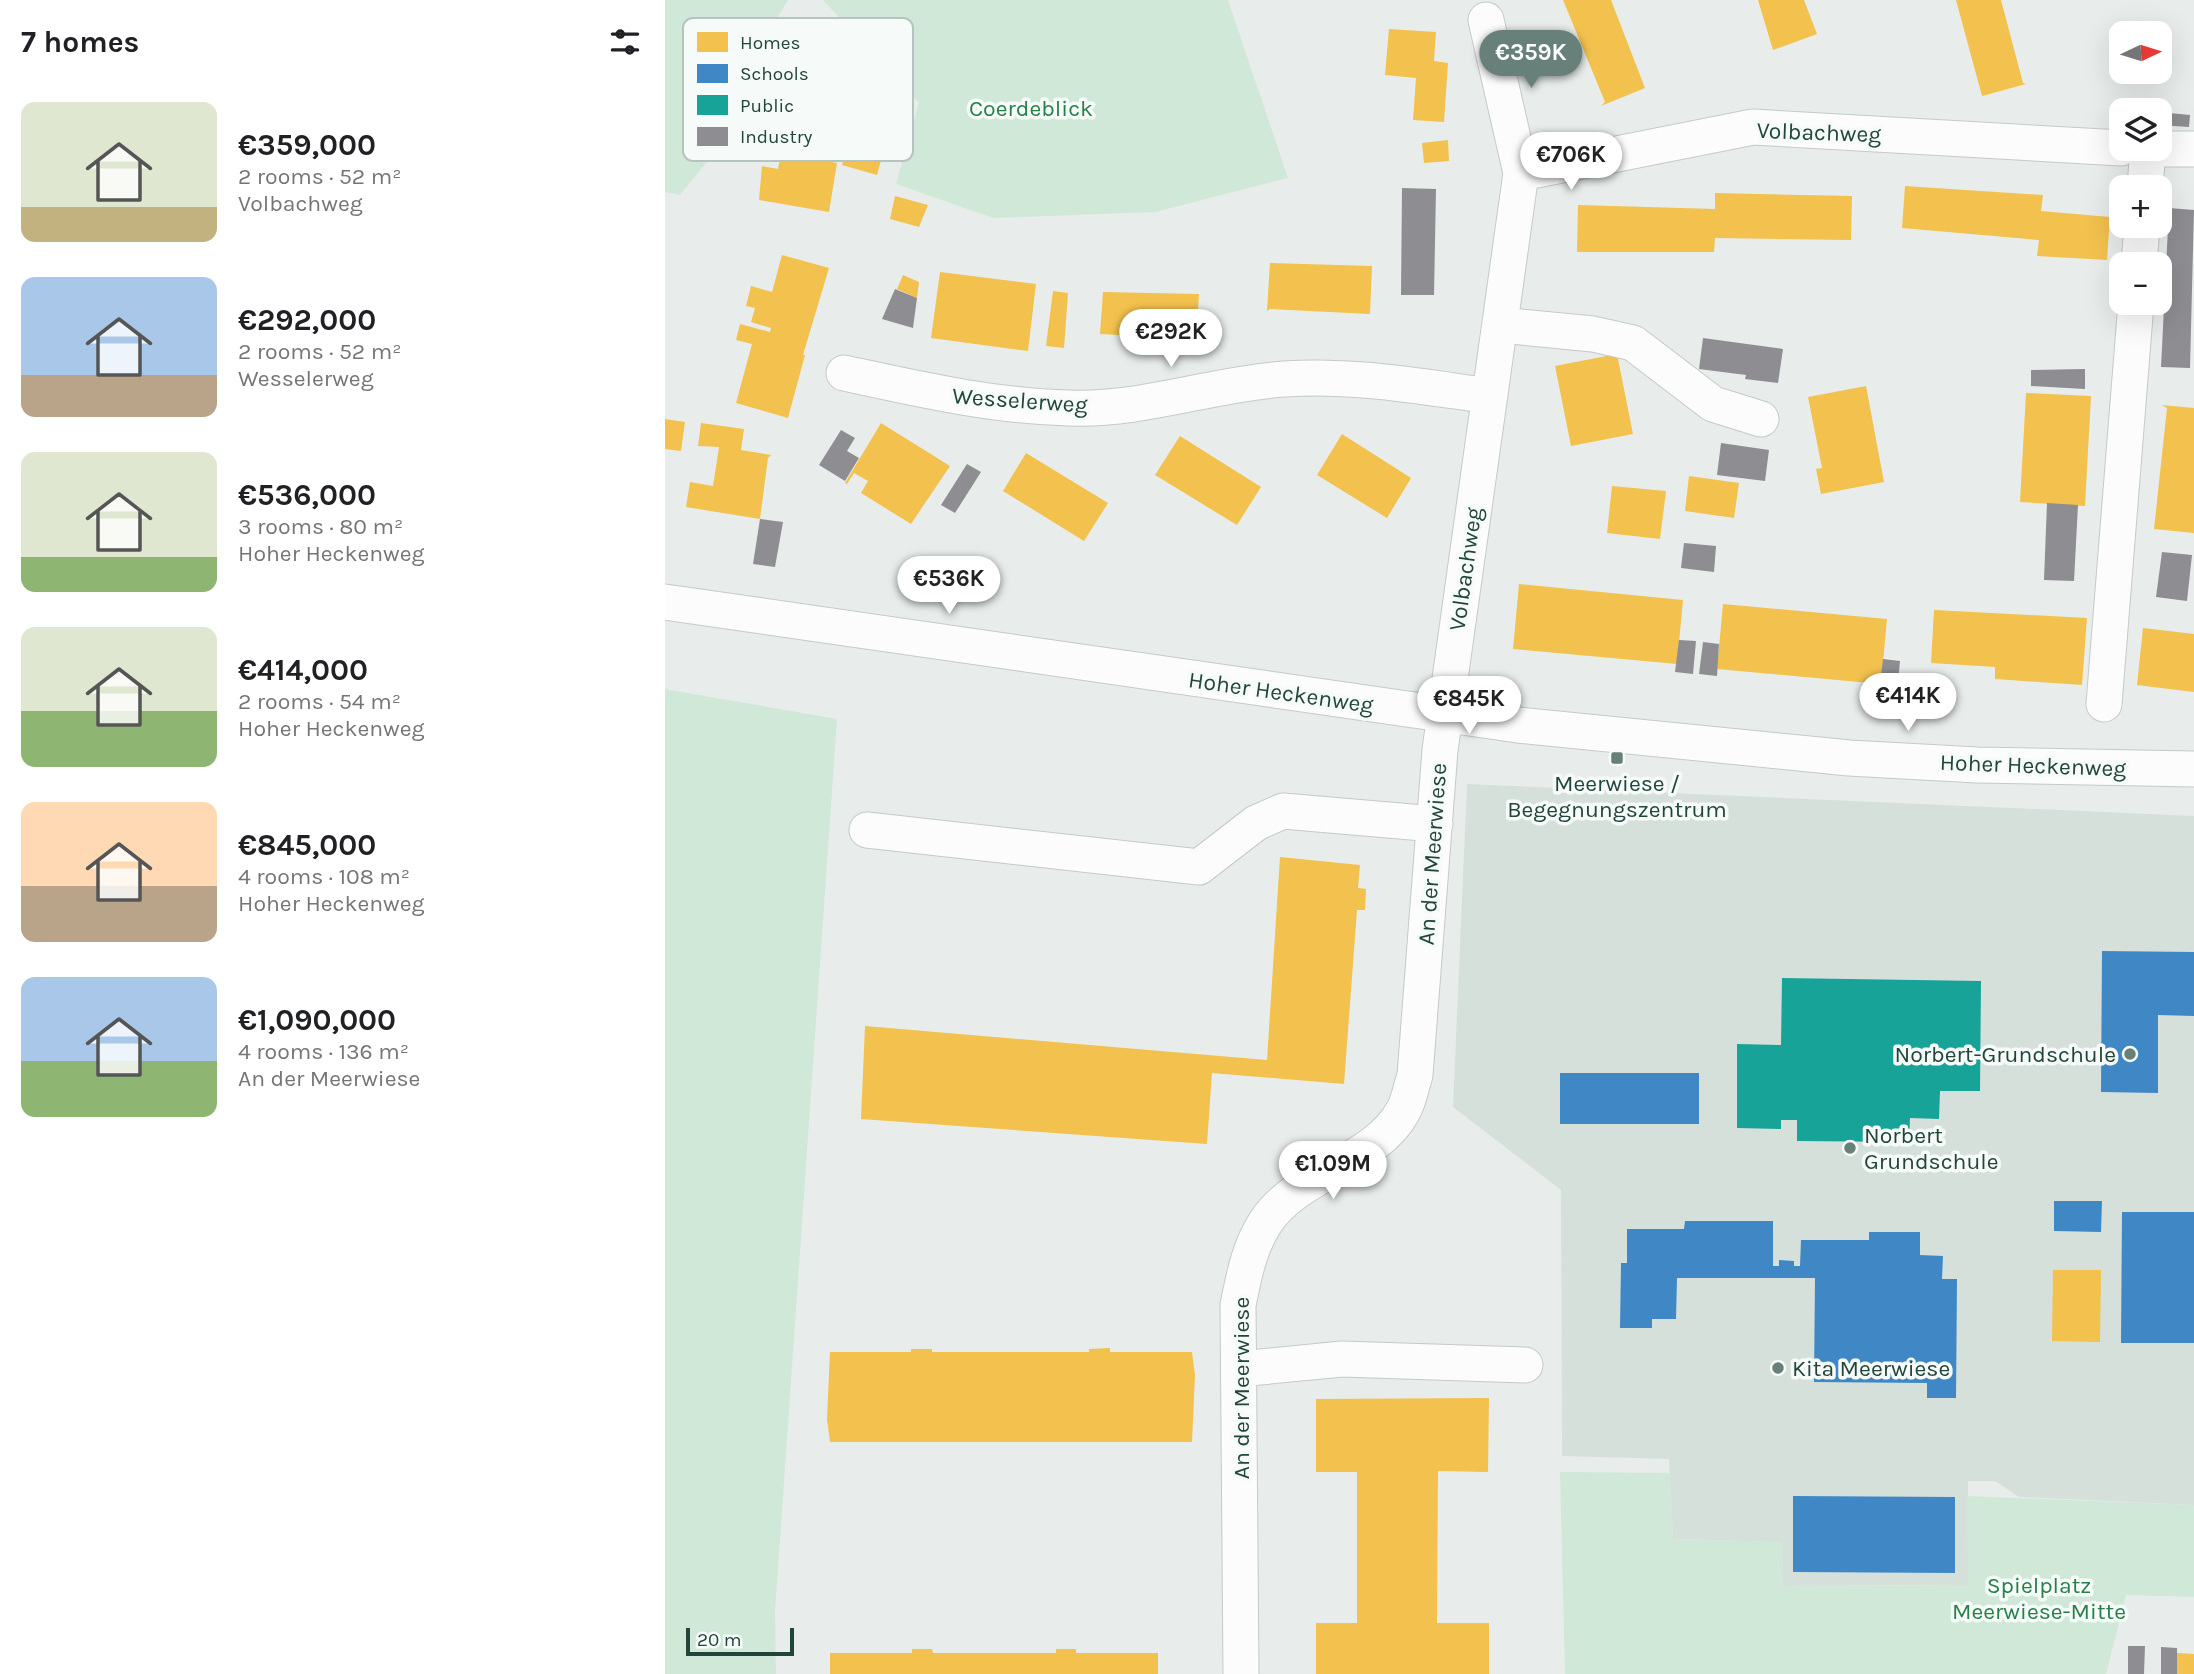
<!DOCTYPE html>
<html lang="en">
<head>
<meta charset="utf-8">
<style>
  body { margin:0; font-family:Karla,sans-serif; background:#f6f6f6; color:#202124; height:100vh; display:flex; flex-direction:column; font-size:26px; white-space:nowrap }
  * { box-sizing:border-box; margin:0 }
  p { font-size:23px; color:#757577 }
  .icon { flex:none; width:38px; height:38px; fill:none; stroke:currentColor; stroke-width:2; stroke-linecap:round; stroke-linejoin:round }
  .map { position:relative; flex:1; overflow:hidden }
  .drawer { display:flex; flex-direction:column; background:#fff; width:665px }
  .drawer>* { flex:none }
  .needle { width:46px; rotate:86deg }
  .fabs { position:absolute; left:1444px; top:21px; display:grid; gap:14px }
  .fabs a { display:grid; place-items:center; width:63px; height:63px; border-radius:14px; background:#fff; box-shadow:0 7px 28px #0002; font-size:35px }
  .scale { position:absolute; left:21px; bottom:18px; width:108px; box-sizing:border-box; padding-left:7px; border:4px solid #21453b; border-top:0; font-size:19px; line-height:24px; white-space:nowrap; color:#21453b; -webkit-text-stroke:5px #f6fbf9; paint-order:stroke }
  .price { position:absolute; translate:-50% -60px; padding:0 16px; border-radius:24px; background:#fff; color:#222; font-size:23px; line-height:46px; filter:drop-shadow(0 2px 4px #0008) }
  .price::after { content:''; position:absolute; left:50%; top:42px; width:21px; height:16px; margin-left:-10px; background:inherit; clip-path:polygon(0 0,100% 0,50% 100%) }
  .price.on { background:#678079; color:#fff }
  ul { padding:0; list-style:none }
  li { display:flex; align-items:center; gap:21px; height:175px; padding:0 21px }
  li span { display:grid; place-items:center; flex:none; width:196px; height:140px; border-radius:14px; color:#555 }
  li>.icon { margin-inline-start:auto }
  span .icon { width:84px; height:84px; fill:#fffc; stroke-width:1 }
  li b { font-size:30px }
  h2 { display:flex; justify-content:space-between; align-items:center; height:84px; padding:0 21px; font-size:30px }
  main { display:flex; flex:1; min-height:0 }
  .map>svg:first-child { display:block }
  .built { fill:#d5e0db }
  .green { fill:#d0e8d7 }
  .homes { fill:#f2c14e }
  .schools { fill:#3f88c5 }
  .public { fill:#17a398 }
  .industry { fill:#8d8d92 }
  .lines { fill:none; stroke-linecap:round; stroke-linejoin:round }
  .minor-casing { stroke:#c4cac8; stroke-width:37 }
  .minor { stroke:#fcfcfc; stroke-width:35 }
  .poi-dot { fill:#678079; stroke:#f6fbf9; stroke-width:2.5 }
  .labels { text-anchor:middle; stroke-width:7; stroke-linejoin:round; paint-order:stroke }
  .park-label { font-size:23px; fill:#268148; stroke:#f6fbf9 }
  .street-label { font-size:23px; fill:#21453b; stroke:#f6fbf9 }
  .poi-label { font-size:23px; fill:#21453b; stroke:#f6fbf9; text-anchor:start }
  .key { fill:#f6fbf9; stroke:#b6c4c0; stroke-width:2 }
  .key-label { font-size:19px; fill:#21453b }
</style>
</head>
<body>
<main>
<section class="drawer">
<h2>7 homes<svg class="icon" aria-label="filters" viewBox="0 0 24 24"><path d="M4 7h16M4 17h16"/><circle cx="9" cy="7" r="2"/><circle cx="15" cy="17" r="2"/></svg></h2>
<ul>
<li><span style="background:linear-gradient(#dfe7d0 75%,#c2b280 0)"><svg class="icon" aria-label="home" viewBox="0 0 24 24"><path d="M3 11l9-7 9 7M6 9v11h12V9"/></svg></span><div><b>€359,000</b><p>2 rooms · 52 m²</p><p>Volbachweg</p></div></li>
<li><span style="background:linear-gradient(#a9c7e8 70%,#b9a48a 0)"><svg class="icon" aria-label="home" viewBox="0 0 24 24"><path d="M3 11l9-7 9 7M6 9v11h12V9"/></svg></span><div><b>€292,000</b><p>2 rooms · 52 m²</p><p>Wesselerweg</p></div></li>
<li><span style="background:linear-gradient(#dfe7d0 75%,#8fb573 0)"><svg class="icon" aria-label="home" viewBox="0 0 24 24"><path d="M3 11l9-7 9 7M6 9v11h12V9"/></svg></span><div><b>€536,000</b><p>3 rooms · 80 m²</p><p>Hoher Heckenweg</p></div></li>
<li><span style="background:linear-gradient(#dfe7d0 60%,#8fb573 0)"><svg class="icon" aria-label="home" viewBox="0 0 24 24"><path d="M3 11l9-7 9 7M6 9v11h12V9"/></svg></span><div><b>€414,000</b><p>2 rooms · 54 m²</p><p>Hoher Heckenweg</p></div></li>
<li><span style="background:linear-gradient(#ffd9b3 60%,#b9a48a 0)"><svg class="icon" aria-label="home" viewBox="0 0 24 24"><path d="M3 11l9-7 9 7M6 9v11h12V9"/></svg></span><div><b>€845,000</b><p>4 rooms · 108 m²</p><p>Hoher Heckenweg</p></div></li>
<li><span style="background:linear-gradient(#a9c7e8 60%,#8fb573 0)"><svg class="icon" aria-label="home" viewBox="0 0 24 24"><path d="M3 11l9-7 9 7M6 9v11h12V9"/></svg></span><div><b>€1,090,000</b><p>4 rooms · 136 m²</p><p>An der Meerwiese</p></div></li>
</ul>
</section>
<div class="map">
<svg width="1529" height="1674" viewBox="0 0 1529 1674">
  <rect width="100%" height="100%" fill="#e8edeb"/>
  <!-- built -->
  <path class="built" d="M 802,784 L 1529,816 L 1529,1505 L 1354,1497 L 1330,1481 L 1303,1481 L 1303,1585 L 1118,1586 L 1117,1542 L 1008,1539 L 1004,1459 L 897,1456 L 896,1190 L 788,1107 Z"/>
  <!-- green -->
  <path class="green" d="M 0,0 L 123,0 L 75,81 L 68,130 L 15,195 L 0,192 Z
    M 158,0 L 563,0 L 623,178 L 490,212 L 328,218 L 231,184 L 254,103 Z
    M 0,689 L 172,719 L 110,1612 L 111,1674 L 0,1674 Z
    M 895,1472 L 1005,1473 L 1008,1539 L 1117,1542 L 1118,1586 L 1303,1585 L 1302,1496 L 1529,1505 L 1529,1597 L 1461,1595 L 1441,1674 L 900,1674 Z"/>
  <!-- homes -->
  <path class="homes" d="M 898,0 L 946,0 L 980,88 L 936,106 L 940,102 Z
    M 1093,0 L 1139,0 L 1152,34 L 1108,50 Z
    M 1291,0 L 1336,0 L 1358,83 L 1361,84 L 1317,96 Z
    M 724,29 L 771,32 L 769,61 L 783,63 L 779,122 L 748,120 L 751,78 L 720,75 Z
    M 194,103 L 229,113 L 212,175 L 177,165 Z
    M 783,140 L 784,161 L 759,163 L 757,143 Z
    M 116,153 L 172,163 L 164,212 L 94,200 L 97,166 L 113,169 Z
    M 1240,186 L 1378,195 L 1376,211 L 1445,217 L 1442,260 L 1372,256 L 1374,240 L 1237,228 Z
    M 1050,193 L 1187,196 L 1186,240 L 1050,238 L 1049,252 L 912,252 L 913,205 L 1050,209 Z
    M 230,196 L 263,205 L 254,227 L 225,219 Z
    M 117,255 L 164,268 L 138,355 L 140,355 L 123,418 L 71,403 L 87,344 L 71,340 L 75,324 L 105,332 L 106,328 L 86,322 L 90,308 L 81,306 L 86,286 L 107,292 Z
    M 605,263 L 707,266 L 705,314 L 605,309 L 602,311 Z
    M 275,272 L 371,284 L 363,351 L 266,338 Z
    M 238,275 L 254,282 L 252,298 L 232,289 Z
    M 388,291 L 403,293 L 399,348 L 381,346 Z
    M 438,292 L 534,294 L 531,342 L 528,339 L 435,334 Z
    M 952,354 L 968,434 L 906,446 L 890,366 Z
    M 1201,386 L 1219,482 L 1156,494 L 1151,469 L 1157,468 L 1143,397 Z
    M 1361,393 L 1426,396 L 1420,506 L 1355,502 Z
    M 1497,405 L 1529,408 L 1529,533 L 1489,529 L 1502,408 Z
    M 0,419 L 20,422 L 16,451 L 0,449 Z
    M 36,423 L 79,429 L 76,450 L 106,455 L 103,458 L 95,519 L 21,507 L 25,482 L 48,486 L 54,447 L 33,446 Z
    M 216,423 L 285,466 L 246,524 L 196,493 L 203,481 L 189,473 L 182,484 L 180,483 Z
    M 677,434 L 746,478 L 722,518 L 652,475 Z
    M 515,436 L 596,487 L 572,525 L 490,475 Z
    M 361,453 L 443,503 L 419,541 L 338,491 Z
    M 1024,476 L 1074,483 L 1069,518 L 1020,511 Z
    M 947,486 L 1001,491 L 995,539 L 942,533 Z
    M 854,584 L 1018,600 L 1012,664 L 848,649 Z
    M 1058,604 L 1222,619 L 1216,684 L 1052,669 Z
    M 1269,610 L 1422,618 L 1417,685 L 1330,679 L 1330,667 L 1266,663 Z
    M 1478,628 L 1529,634 L 1529,692 L 1472,685 Z
    M 615,857 L 695,865 L 693,888 L 701,889 L 700,910 L 692,910 L 679,1084 L 547,1073 L 542,1144 L 196,1119 L 200,1026 L 602,1060 Z
    M 1388,1270 L 1436,1270 L 1435,1342 L 1387,1341 Z
    M 445,1348 L 445,1352 L 527,1352 L 530,1375 L 527,1442 L 165,1442 L 162,1419 L 165,1352 L 246,1352 L 246,1349 L 267,1349 L 267,1352 L 424,1352 L 424,1349 Z
    M 824,1398 L 823,1472 L 773,1471 L 772,1623 L 824,1623 L 824,1674 L 651,1674 L 651,1623 L 692,1623 L 692,1472 L 651,1472 L 651,1399 Z
    M 247,1649 L 267,1649 L 268,1653 L 391,1653 L 391,1649 L 411,1649 L 411,1653 L 493,1653 L 493,1674 L 165,1674 L 165,1653 L 247,1653 Z
    M 1512,1653 L 1529,1654 L 1529,1674 L 1512,1674 Z"/>
  <!-- schools -->
  <path class="schools" d="M 1437,951 L 1529,952 L 1529,1016 L 1493,1015 L 1493,1093 L 1436,1092 Z
    M 895,1073 L 1034,1073 L 1034,1124 L 895,1124 Z
    M 1389,1201 L 1437,1201 L 1436,1232 L 1389,1231 Z
    M 1457,1212 L 1529,1212 L 1529,1343 L 1456,1343 Z
    M 1020,1221 L 1108,1221 L 1108,1266 L 1114,1266 L 1114,1260 L 1129,1261 L 1129,1266 L 1135,1266 L 1136,1240 L 1204,1240 L 1204,1232 L 1255,1232 L 1255,1255 L 1278,1256 L 1277,1279 L 1292,1279 L 1291,1398 L 1262,1398 L 1262,1383 L 1149,1382 L 1150,1278 L 1012,1278 L 1011,1319 L 987,1319 L 987,1328 L 955,1328 L 956,1263 L 962,1263 L 962,1229 L 1019,1229 Z
    M 1128,1496 L 1290,1497 L 1290,1573 L 1128,1572 Z"/>
  <!-- public -->
  <path class="public" d="M 1117,978 L 1316,981 L 1315,1091 L 1275,1091 L 1274,1119 L 1245,1118 L 1244,1142 L 1132,1141 L 1132,1120 L 1116,1120 L 1116,1129 L 1072,1128 L 1072,1044 L 1116,1045 Z"/>
  <!-- industry -->
  <path class="industry" d="M 1494,112 L 1525,115 L 1524,127 L 1494,125 Z
    M 737,188 L 771,189 L 769,295 L 736,295 Z
    M 1504,208 L 1529,210 L 1525,368 L 1496,367 Z
    M 230,289 L 252,298 L 248,328 L 217,319 Z
    M 1038,338 L 1118,349 L 1113,383 L 1080,379 L 1081,375 L 1034,369 Z
    M 1420,369 L 1420,389 L 1366,386 L 1366,370 Z
    M 176,430 L 190,438 L 182,451 L 194,458 L 180,481 L 154,465 Z
    M 1056,443 L 1104,450 L 1100,481 L 1052,475 Z
    M 302,464 L 316,472 L 290,513 L 276,505 Z
    M 1382,503 L 1413,505 L 1409,581 L 1379,580 Z
    M 95,519 L 118,522 L 110,567 L 88,564 Z
    M 1019,543 L 1051,546 L 1049,572 L 1016,568 Z
    M 1497,552 L 1527,555 L 1522,601 L 1491,597 Z
    M 1014,640 L 1031,641 L 1028,674 L 1010,672 Z
    M 1038,642 L 1054,644 L 1052,676 L 1034,674 Z
    M 1218,659 L 1235,661 L 1232,693 L 1214,692 Z
    M 1463,1646 L 1480,1646 L 1479,1674 L 1463,1674 Z
    M 1496,1647 L 1512,1648 L 1512,1674 L 1496,1674 Z"/>
  <g class="lines">
    <defs>
      <path id="minor" d="M 821,20 L 856,173
        M 1475,149 L 1529,149
        M 1480,187 L 1483,149
        M 1474,264 L 1477,226
        M 835,325 L 928,334 L 968,343 L 1048,404 L 1096,419
        M 179,373 C 253,389 327,406 404,408 C 477,411 547,384 619,379 C 688,374 758,387 825,396
        M 0,602 L 853,725 L 1184,758 L 1312,765 L 1529,769
        M 1439,704 L 1471,303
        M 202,830 L 534,867 L 591,823 L 618,811 L 770,824
        M 574,1369 L 677,1359 L 860,1365
        M 576,1674 L 573,1305 C 579,1276 584,1248 600,1223 C 632,1173 711,1162 738,1111 C 744,1101 746,1087 750,1075 L 775,750 L 856,173 L 1088,127 L 1456,148"/>
    </defs>
    <!-- minor casing -->
    <use href="#minor" class="minor-casing"/>
    <!-- minor -->
    <use href="#minor" class="minor"/>
  </g>
  <!-- markers -->
  <g class="poi-dot">
    <rect x="945" y="751" width="14" height="14" rx="3.5"/>
    <circle cx="1465" cy="1054" r="7"/>
    <circle cx="1185" cy="1148" r="7"/>
    <circle cx="1113" cy="1368" r="7"/>
  </g>
  <g class="labels">
    <!-- park labels -->
    <g class="park-label">
      <text x="366" y="116">Coerdeblick</text>
      <text x="1374" y="1593">Spielplatz<tspan x="1374" dy="26">Meerwiese-Mitte</tspan></text>
    </g>
    <!-- street labels -->
    <g class="street-label">
      <text transform="translate(1154 132) rotate(2)" y="8">Volbachweg</text>
      <text transform="translate(355 400) rotate(4)" y="8">Wesselerweg</text>
      <text transform="translate(800 569) rotate(-82)" y="8">Volbachweg</text>
      <text transform="translate(616 692) rotate(8)" y="8">Hoher Heckenweg</text>
      <text transform="translate(1368 765) rotate(2)" y="8">Hoher Heckenweg</text>
      <text transform="translate(767 854) rotate(-86)" y="8">An der Meerwiese</text>
      <text transform="translate(576 1388) rotate(-90)" y="8">An der Meerwiese</text>
    </g>
    <!-- poi labels -->
    <g class="poi-label">
      <text x="952" y="791" text-anchor="middle">Meerwiese /<tspan x="952" dy="26">Begegnungszentrum</tspan></text>
      <text x="1451" y="1062" text-anchor="end">Norbert-Grundschule</text>
      <text x="1199" y="1143">Norbert<tspan x="1199" dy="26">Grundschule</tspan></text>
      <text x="1127" y="1376">Kita Meerwiese</text>
    </g>
  </g>
  <!-- legend -->
  <rect x="18" y="18" width="230" height="143" rx="10" class="key"/>
  <rect x="32" y="32" width="31" height="20" fill="#f2c14e"/>
  <rect x="32" y="64" width="31" height="19" fill="#3f88c5"/>
  <rect x="32" y="95" width="31" height="20" fill="#17a398"/>
  <rect x="32" y="127" width="31" height="19" fill="#8d8d92"/>
  <g class="key-label">
    <text x="75" y="49">Homes</text>
    <text x="75" y="80">Schools</text>
    <text x="75" y="112">Public</text>
    <text x="75" y="143">Industry</text>
  </g>
</svg>
<div class="fabs">
<a><svg class="needle" viewBox="-14 -14 28 28"><path d="M0-13l5 13h-10z" fill="#e53935"/><path d="M0 13l5-13h-10z" fill="#757577"/></svg></a>
<a><svg class="icon" aria-label="layers" viewBox="0 0 24 24"><path d="M12 4l9 5-9 5-9-5zM3 14l9 5 9-5"/></svg></a>
<a>+</a>
<a>−</a>
</div>
<div class="scale">20 m</div>
<b class="price on" style="left:866px;top:90px">€359K</b>
<b class="price" style="left:906px;top:192px">€706K</b>
<b class="price" style="left:506px;top:369px">€292K</b>
<b class="price" style="left:284px;top:616px">€536K</b>
<b class="price" style="left:1243px;top:733px">€414K</b>
<b class="price" style="left:804px;top:736px">€845K</b>
<b class="price" style="left:668px;top:1201px">€1.09M</b>
</div>
</main>
</body>
</html>
